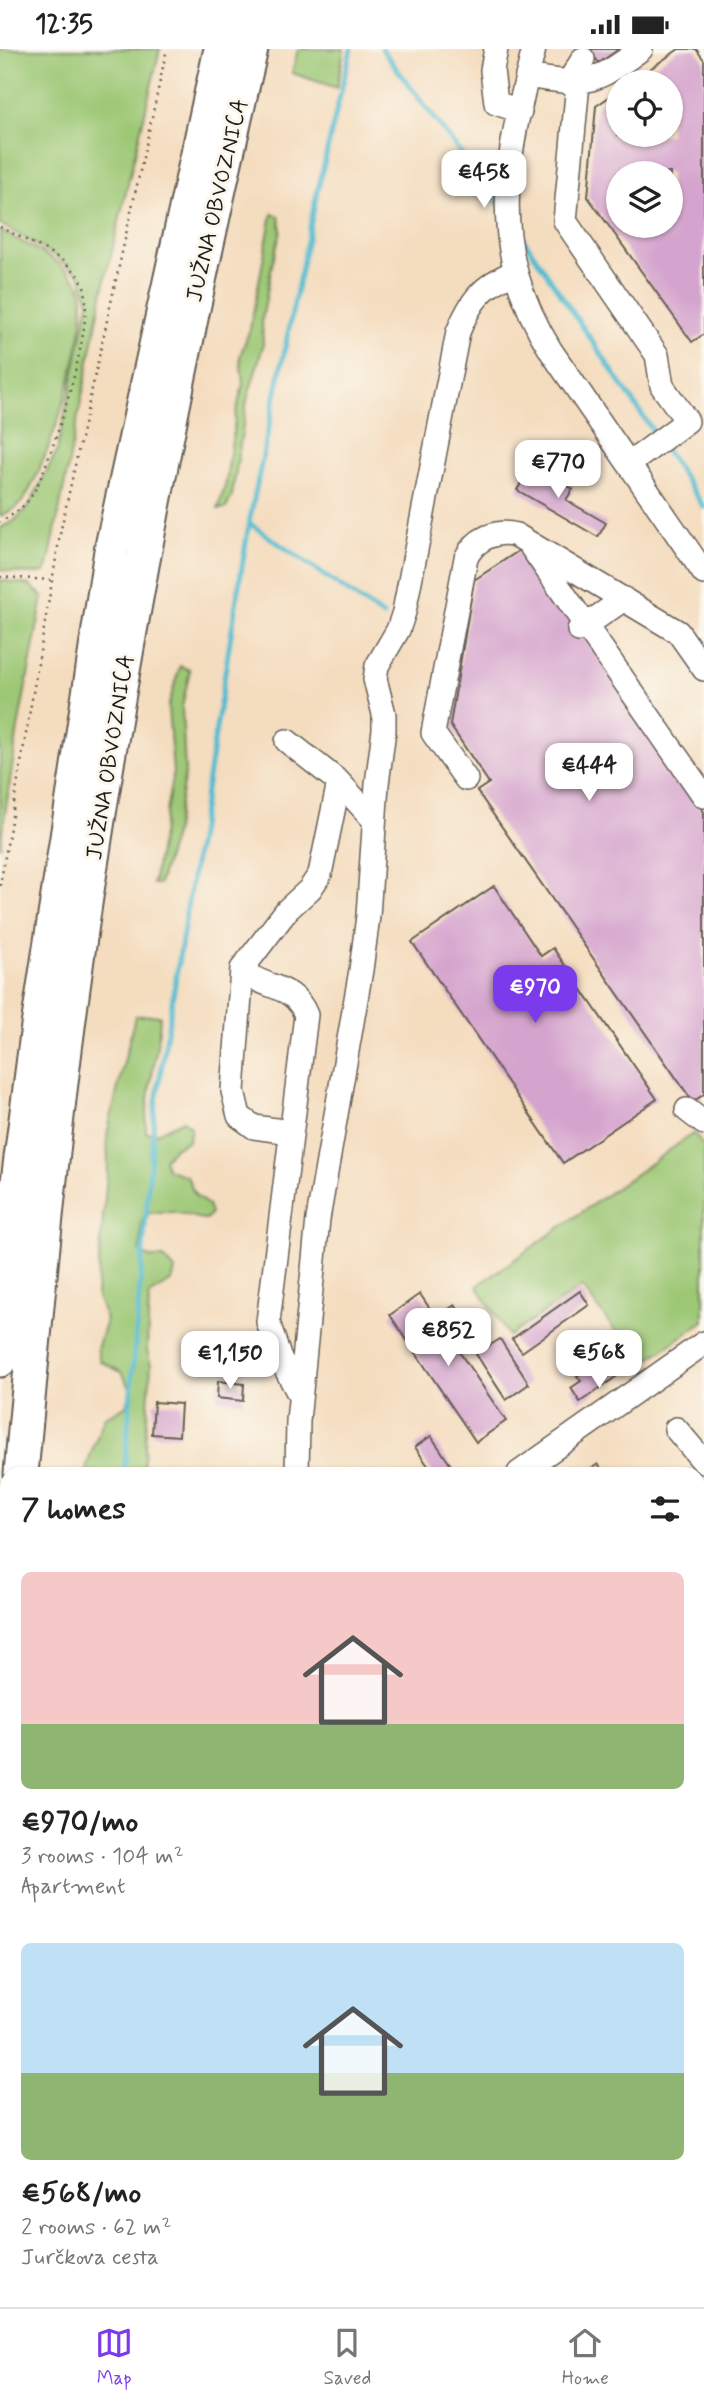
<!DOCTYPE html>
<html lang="en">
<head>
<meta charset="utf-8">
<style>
  body { margin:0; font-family:Mynerve,sans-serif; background:#f6f6f6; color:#222; height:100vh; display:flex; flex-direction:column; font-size:26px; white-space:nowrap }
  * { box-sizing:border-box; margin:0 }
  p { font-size:23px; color:#767676 }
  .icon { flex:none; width:38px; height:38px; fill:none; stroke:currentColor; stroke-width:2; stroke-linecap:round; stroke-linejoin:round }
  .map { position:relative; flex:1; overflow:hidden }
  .details { position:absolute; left:0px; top:1418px; width:705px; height:842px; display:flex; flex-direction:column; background:#fff; border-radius:21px 21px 0 0; box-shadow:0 2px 5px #0004 }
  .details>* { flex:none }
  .tools { position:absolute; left:606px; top:21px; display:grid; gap:14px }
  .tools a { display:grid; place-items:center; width:77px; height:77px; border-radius:50%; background:#fff; box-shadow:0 2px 5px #0004; font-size:35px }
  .price { position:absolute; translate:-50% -60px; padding:0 16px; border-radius:14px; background:#fff; color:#222; font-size:23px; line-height:46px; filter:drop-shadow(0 2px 4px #0008) }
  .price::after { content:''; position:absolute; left:50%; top:42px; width:21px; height:16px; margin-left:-10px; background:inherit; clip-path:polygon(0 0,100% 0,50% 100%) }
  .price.on { background:#7c3aed; color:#fff }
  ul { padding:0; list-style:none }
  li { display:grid; align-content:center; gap:14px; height:371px; padding:0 21px }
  li span { display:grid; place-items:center; height:217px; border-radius:10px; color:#555 }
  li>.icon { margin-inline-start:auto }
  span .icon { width:126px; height:126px; fill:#fffc; stroke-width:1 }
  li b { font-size:30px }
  h2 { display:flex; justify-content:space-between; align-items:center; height:84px; padding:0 21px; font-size:30px }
  .status { display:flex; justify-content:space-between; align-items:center; height:49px; padding:0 35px; background:#fff; direction:ltr }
  .status svg { height:19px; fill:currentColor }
  .menu { display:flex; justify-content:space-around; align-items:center; height:98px; border-top:2px solid #e0e0e0; background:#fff; font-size:19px; color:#767676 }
  .menu a { display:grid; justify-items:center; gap:4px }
  .menu .on { color:#7c3aed }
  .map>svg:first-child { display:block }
  .green { fill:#9cc774; stroke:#5c7248; stroke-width:2 }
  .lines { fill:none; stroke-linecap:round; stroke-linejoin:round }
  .stream { stroke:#53bcd0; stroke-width:5 }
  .building { fill:#d5a4ce; fill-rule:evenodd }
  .minor-casing { stroke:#685f55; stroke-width:26 }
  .highway-casing { stroke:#685f55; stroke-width:37 }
  .path { stroke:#685f55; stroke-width:2.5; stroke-dasharray:2 5; stroke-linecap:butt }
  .minor { stroke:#fff; stroke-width:23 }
  .highway { stroke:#fff; stroke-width:33 }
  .labels { text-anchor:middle; stroke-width:6; stroke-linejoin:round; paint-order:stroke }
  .street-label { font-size:23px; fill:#1c1c1c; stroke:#fbf7ec }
</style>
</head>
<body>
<div class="status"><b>12:35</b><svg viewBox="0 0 49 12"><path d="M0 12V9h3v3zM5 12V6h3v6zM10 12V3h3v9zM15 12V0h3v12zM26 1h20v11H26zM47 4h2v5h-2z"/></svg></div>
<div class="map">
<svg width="704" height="2258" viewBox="0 0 704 2258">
  <rect width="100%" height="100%" fill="#fbf7ec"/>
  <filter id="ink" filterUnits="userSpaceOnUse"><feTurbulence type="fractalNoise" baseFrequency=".0143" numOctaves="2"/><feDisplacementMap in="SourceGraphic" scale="14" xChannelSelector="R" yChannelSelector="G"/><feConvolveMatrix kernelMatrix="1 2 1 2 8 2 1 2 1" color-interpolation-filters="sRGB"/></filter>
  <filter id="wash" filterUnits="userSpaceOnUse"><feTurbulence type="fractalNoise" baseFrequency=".00686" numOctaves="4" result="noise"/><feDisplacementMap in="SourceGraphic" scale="28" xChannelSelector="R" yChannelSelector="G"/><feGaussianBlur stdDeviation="1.57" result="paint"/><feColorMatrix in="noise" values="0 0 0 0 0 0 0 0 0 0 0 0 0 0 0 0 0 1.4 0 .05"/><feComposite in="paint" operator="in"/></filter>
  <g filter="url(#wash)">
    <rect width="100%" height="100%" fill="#f4dcbe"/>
    <!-- green -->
    <path class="green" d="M 0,0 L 160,0 L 106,227 L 49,513 L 45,523 L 29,525 L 0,521 L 0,479 L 14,472 L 29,457 L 57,402 L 89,253 L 80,226 L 54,206 L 0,175 Z
      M 298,0 L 344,0 L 337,39 L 292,24 Z
      M 272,165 L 279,167 L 281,181 L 272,216 L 262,271 L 263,297 L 247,351 L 232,447 L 226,459 L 218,460 L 226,433 L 236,363 L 243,336 L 240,307 L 250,280 Z
      M 0,181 C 26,196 62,209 79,235 C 98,264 44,431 19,456 C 14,461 6,464 0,467 Z
      M 0,531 L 30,536 L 43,548 L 18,679 L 0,798 Z
      M 180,617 L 190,621 L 182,658 L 185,724 L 174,786 L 159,835 L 153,835 L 173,724 L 168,658 Z
      M 160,966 C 159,1006 145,1044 146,1083 L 155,1085 L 183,1071 L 191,1079 L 188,1092 L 174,1099 L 164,1110 L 167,1120 L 187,1127 L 195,1146 L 208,1156 L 211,1165 L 206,1170 C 194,1170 189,1165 178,1164 C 168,1162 158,1163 149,1164 L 142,1172 L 140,1203 L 151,1209 L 164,1209 L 175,1221 L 172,1232 L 149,1246 L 147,1301 L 151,1316 L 143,1424 L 87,1424 L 87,1416 L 104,1369 L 127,1356 L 131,1340 L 121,1323 L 100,1312 L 97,1300 L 106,1271 L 96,1245 L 108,1115 L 107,1085 L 135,967 Z
      M 694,1084 L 704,1098 L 704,1272 L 641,1316 L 582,1238 L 509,1287 L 477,1237 Z
      M 704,2228 L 704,2258 L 536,2258 L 558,2252 L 698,2252 L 698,2229 Z
      M 51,2252 L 191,2252 L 193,2258 L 50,2258 Z"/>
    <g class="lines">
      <!-- stream -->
      <path class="stream" d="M 382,0 L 498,154
        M 518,182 L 657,388
        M 663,397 L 704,458
        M 249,474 L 383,567
        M 124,1424 L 155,1059 L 249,474 L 315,153 L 351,0
        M 343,2252 L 346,2258"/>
    </g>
    <g id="blocks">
      <!-- building -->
      <path class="building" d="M 589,0 L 619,0 L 599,14 Z
        M 679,0 L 696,0 L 704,11 L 704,285 L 692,293 L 588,148 L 596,57 L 618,42 L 618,86 L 670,86 L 670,33 L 631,33 ZM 618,124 L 670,124 L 670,177 L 618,177 Z
        M 532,416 L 573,440 L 566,451 L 606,474 L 598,488 L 517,441 Z
        M 523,499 L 704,763 L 704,1045 L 693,1053 L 477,742 L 489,734 L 450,676 L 474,531 Z
        M 494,837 L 541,907 L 553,899 L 657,1050 L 563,1114 L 412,893 Z
        M 580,1242 L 589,1256 L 522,1303 L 512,1290 Z
        M 420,1245 L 506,1372 L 476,1393 L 390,1266 Z
        M 455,1256 L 472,1282 L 459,1290 L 443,1264 Z
        M 500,1290 L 529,1335 L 506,1351 L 476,1305 Z
        M 624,1294 L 637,1313 L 580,1353 L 571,1339 L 581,1332 L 577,1327 Z
        M 218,1332 L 244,1335 L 243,1352 L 217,1349 Z
        M 154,1353 L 181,1355 L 179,1387 L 152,1385 Z
        M 431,1387 L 456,1424 L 433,1424 L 415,1398 Z
        M 598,1415 L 605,1424 L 584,1424 Z
        M 704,1467 L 704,1777 L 698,1768 L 698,1471 Z
        M 698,1982 L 704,1990 L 704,2065 L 698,2069 Z
        M 396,2252 L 425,2252 L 428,2258 L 399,2258 Z"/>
    </g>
  </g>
  <g filter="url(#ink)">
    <use href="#blocks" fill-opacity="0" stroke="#685f55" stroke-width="2"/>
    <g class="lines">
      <defs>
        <path id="minor" d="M 496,0 L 492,21 L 496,54 L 520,62
          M 534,0 C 505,113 486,197 551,302 L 704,524
          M 527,27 C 586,37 593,36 641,0
          M 568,34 L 583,10
          M 578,34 L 565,172 L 657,306 L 662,337 L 687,372 L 629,415
          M 532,499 L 704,747
          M 579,581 L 624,550
          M 287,692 L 339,733 L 374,771
          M 466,730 L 433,684 L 466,509 C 475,490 496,480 516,486 L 678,583 L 704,620
          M 242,920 C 265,942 293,933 306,966 L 268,1273 L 279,1307 L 300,1347
          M 687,1061 L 704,1074
          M 290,1083 L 254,1078 L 239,1067 L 233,1042 L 242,920 L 287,861 L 310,840 L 320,825 L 339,733
          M 676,1380 L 704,1413
          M 297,1424 L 298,1372 L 318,1170 L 361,921 L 368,867 L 377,735 L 384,681 L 384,665 L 375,630 L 377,617 L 398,581 L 404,563 L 458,283 C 471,251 482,237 514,223
          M 519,1424 L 704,1294
          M 698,2218 L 704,2217
          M 461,2252 L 464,2258
          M 502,2258 L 516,2252"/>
        <path id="highway" d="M 0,1311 L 11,1187 L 38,977 L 111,502 L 221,0
          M 21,1424 C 39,1232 57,1039 86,848 C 129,563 185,281 251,0
          M 0,1720 L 7,1609"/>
      </defs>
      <!-- minor casing -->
      <use href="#minor" class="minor-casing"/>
      <!-- highway casing -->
      <use href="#highway" class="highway-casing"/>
      <!-- path -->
      <path class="path" d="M 0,178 C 25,192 70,207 83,235 C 98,266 53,407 35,441 C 27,456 15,465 0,473
        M 0,528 L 52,531
        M 0,837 L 61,480 L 167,0"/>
      <!-- minor -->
      <use href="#minor" class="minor"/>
      <!-- highway -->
      <use href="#highway" class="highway"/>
    </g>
  </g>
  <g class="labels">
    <!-- street labels -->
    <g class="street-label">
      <text transform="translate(216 151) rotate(-77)" y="8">JUŽNA OBVOZNICA</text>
      <text transform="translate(109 708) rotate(-81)" y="8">JUŽNA OBVOZNICA</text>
    </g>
  </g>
</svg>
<div class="tools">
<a><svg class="icon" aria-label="locate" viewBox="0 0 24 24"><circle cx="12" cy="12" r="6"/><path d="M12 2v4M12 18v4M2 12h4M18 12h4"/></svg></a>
<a><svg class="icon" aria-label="layers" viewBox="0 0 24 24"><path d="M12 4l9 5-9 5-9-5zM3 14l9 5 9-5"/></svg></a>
</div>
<b class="price" style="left:484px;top:161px">€458</b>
<b class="price" style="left:558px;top:451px">€770</b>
<b class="price" style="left:589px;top:754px">€444</b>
<b class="price on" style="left:535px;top:976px">€970</b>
<b class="price" style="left:448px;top:1319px">€852</b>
<b class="price" style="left:599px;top:1341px">€568</b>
<b class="price" style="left:230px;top:1342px">€1,150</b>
<section class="details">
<h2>7 homes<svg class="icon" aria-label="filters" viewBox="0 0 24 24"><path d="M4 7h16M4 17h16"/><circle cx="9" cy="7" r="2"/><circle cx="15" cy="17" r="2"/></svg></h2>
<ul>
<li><span style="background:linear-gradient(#f6c9c9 70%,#8fb573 0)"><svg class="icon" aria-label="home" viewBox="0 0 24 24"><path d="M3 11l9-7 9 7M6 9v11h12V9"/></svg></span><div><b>€970/mo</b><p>3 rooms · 104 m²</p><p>Apartment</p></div></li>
<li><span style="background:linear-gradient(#bfe0f5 60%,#8fb573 0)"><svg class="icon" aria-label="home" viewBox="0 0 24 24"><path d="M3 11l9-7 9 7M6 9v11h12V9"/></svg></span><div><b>€568/mo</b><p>2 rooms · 62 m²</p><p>Jurčkova cesta</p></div></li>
</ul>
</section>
</div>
<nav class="menu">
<a class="on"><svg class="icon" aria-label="map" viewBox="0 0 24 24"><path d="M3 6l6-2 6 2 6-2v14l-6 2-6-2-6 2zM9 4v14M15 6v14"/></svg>Map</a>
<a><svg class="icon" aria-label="saved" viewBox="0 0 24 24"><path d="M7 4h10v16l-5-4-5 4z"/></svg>Saved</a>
<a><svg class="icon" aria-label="home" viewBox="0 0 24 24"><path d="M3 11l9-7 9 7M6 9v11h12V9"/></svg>Home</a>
</nav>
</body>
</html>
